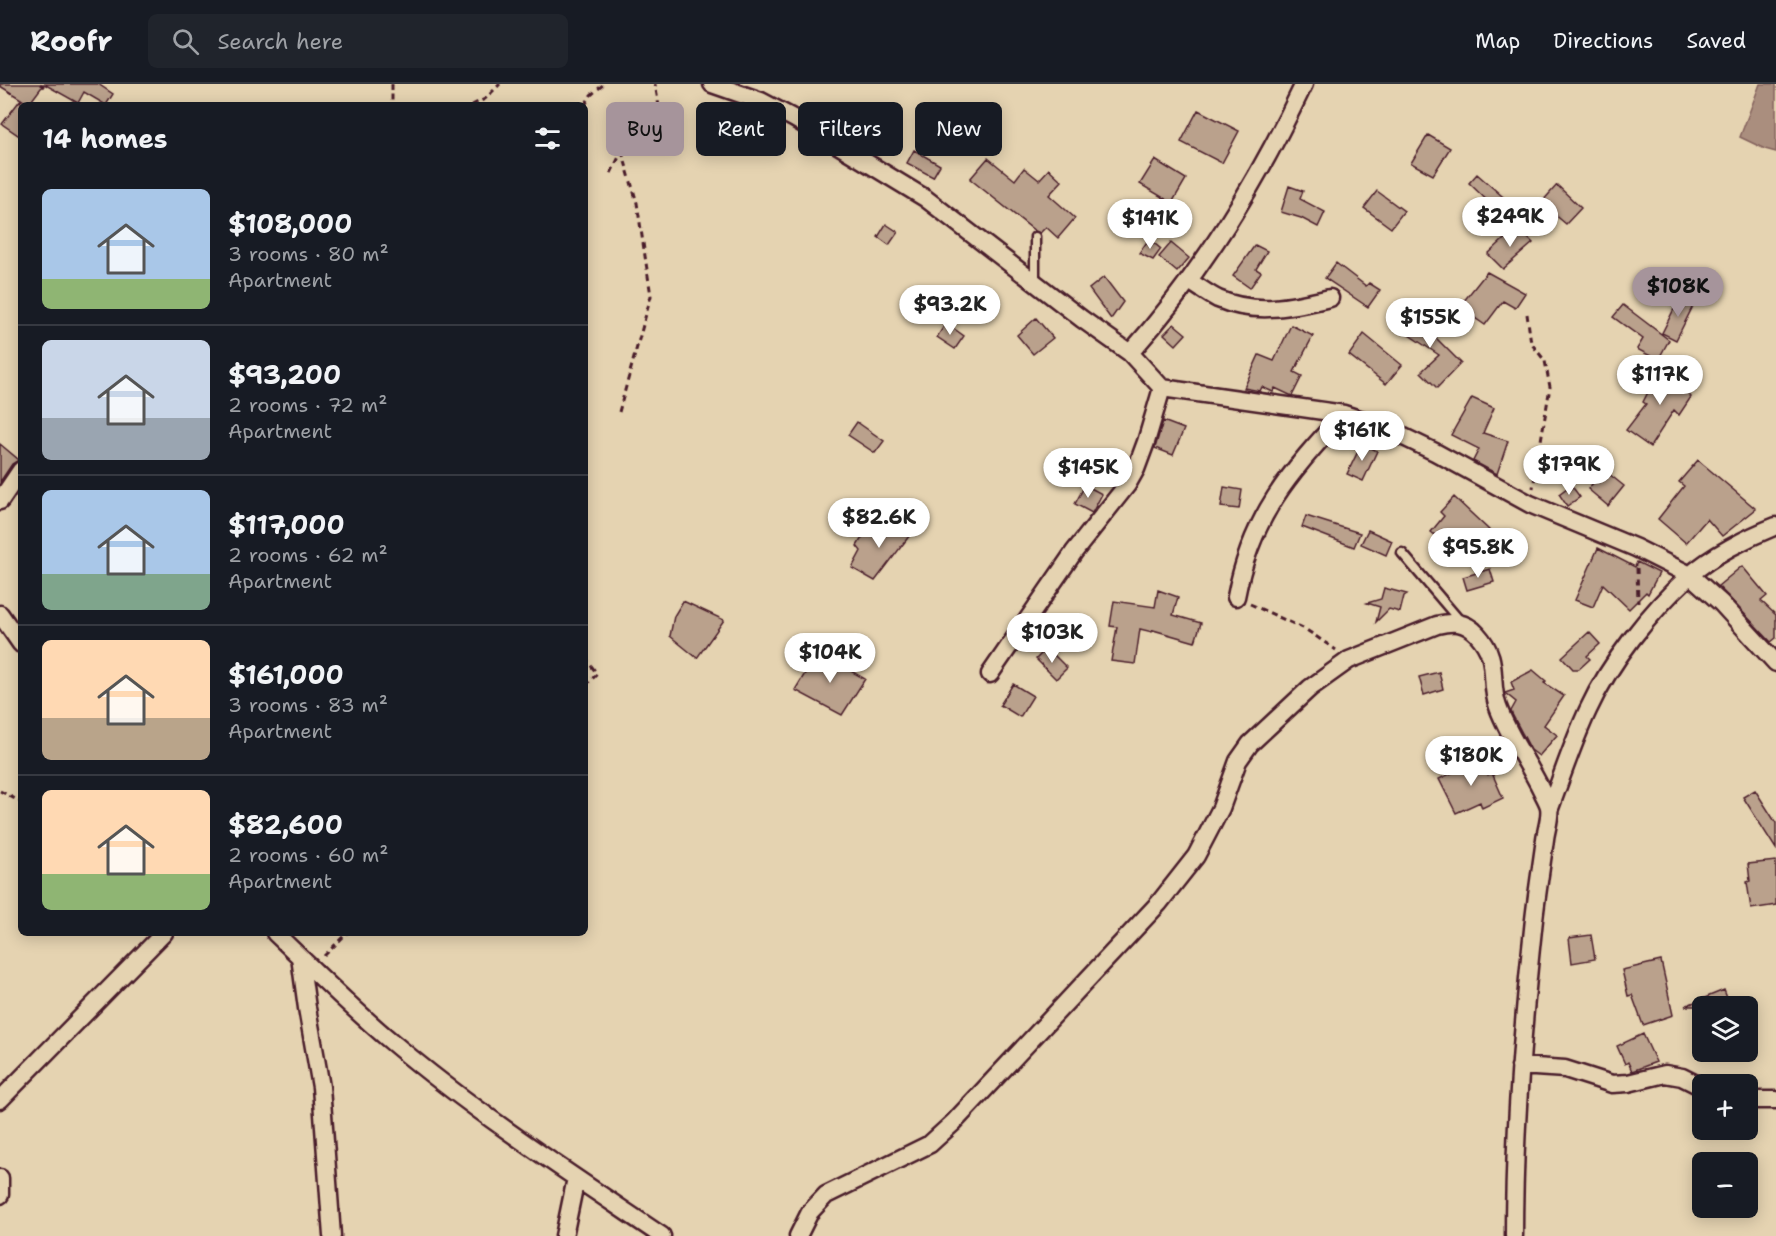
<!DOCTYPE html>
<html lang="en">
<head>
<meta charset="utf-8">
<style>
  body { margin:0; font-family:"Shantell Sans",sans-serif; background:#20242c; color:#f1f3f6; height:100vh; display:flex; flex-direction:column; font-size:22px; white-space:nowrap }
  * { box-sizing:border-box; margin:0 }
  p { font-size:20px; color:#9ea1a6 }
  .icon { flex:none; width:33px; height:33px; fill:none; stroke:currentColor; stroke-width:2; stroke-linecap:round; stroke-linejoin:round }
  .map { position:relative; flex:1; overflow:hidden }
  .sheet { position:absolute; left:18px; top:18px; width:570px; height:834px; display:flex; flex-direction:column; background:#171b24; border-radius:9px; box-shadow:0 3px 15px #0003 }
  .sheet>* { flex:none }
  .top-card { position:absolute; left:606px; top:18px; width:570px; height:54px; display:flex; gap:12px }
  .controls { position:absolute; left:1692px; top:912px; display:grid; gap:12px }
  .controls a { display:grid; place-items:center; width:66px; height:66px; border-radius:9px; background:#171b24; box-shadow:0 3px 15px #0003; font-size:30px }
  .price { position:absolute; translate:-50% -51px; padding:0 14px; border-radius:21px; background:#fff; color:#222; font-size:20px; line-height:39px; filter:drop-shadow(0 2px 3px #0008) }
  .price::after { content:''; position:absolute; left:50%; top:36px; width:18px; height:14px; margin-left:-9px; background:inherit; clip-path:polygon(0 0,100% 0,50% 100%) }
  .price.current { background:#a6949b; color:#111 }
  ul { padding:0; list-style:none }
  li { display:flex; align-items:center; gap:18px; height:150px; padding:0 24px }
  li+li { border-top:2px solid #363941 }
  li span { display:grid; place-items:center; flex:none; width:168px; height:120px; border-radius:9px; color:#555 }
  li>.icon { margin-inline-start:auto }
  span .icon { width:72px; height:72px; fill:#fffc; stroke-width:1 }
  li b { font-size:26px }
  h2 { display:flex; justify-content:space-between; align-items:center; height:72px; padding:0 24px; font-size:26px }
  .tag { padding:0 21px; border-radius:9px; background:#171b24; box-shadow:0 3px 15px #0003; font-size:21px; line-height:54px }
  .tag.current { background:#a6949b; color:#111 }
  header { display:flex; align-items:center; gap:36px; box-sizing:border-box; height:84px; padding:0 30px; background:#171b24; border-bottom:2px solid #363941 }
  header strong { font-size:28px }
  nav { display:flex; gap:33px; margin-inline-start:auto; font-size:21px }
  .search { width:420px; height:54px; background:#20242c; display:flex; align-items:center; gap:15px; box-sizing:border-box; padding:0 21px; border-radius:9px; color:#9ea1a6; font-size:22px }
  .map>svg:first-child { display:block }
  .water { fill:#aa8e7e; stroke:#84625d; stroke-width:1.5 }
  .building { fill:#baa18c; stroke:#4a1f2b; stroke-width:1.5 }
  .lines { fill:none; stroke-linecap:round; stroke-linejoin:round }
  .lane-casing { stroke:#4a1f2b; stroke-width:13 }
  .street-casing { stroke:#4a1f2b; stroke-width:21 }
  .path { stroke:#4a1f2b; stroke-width:3; stroke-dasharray:6 4.5; stroke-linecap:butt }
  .lane { stroke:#e5d3b1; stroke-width:8 }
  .street { stroke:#e5d3b1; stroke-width:16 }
</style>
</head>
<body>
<header>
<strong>Roofr</strong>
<div class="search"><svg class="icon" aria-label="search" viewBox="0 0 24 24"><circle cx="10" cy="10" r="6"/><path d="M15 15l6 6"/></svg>Search here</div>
<nav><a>Map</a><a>Directions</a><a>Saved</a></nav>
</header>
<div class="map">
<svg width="1776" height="1152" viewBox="0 0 1776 1152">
  <rect width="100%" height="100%" fill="#e5d3b1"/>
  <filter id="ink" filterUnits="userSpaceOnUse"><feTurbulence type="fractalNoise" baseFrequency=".0167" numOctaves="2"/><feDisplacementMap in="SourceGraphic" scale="12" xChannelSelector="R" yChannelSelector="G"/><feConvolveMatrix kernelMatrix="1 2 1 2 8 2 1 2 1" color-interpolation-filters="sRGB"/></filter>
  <g filter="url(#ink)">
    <!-- water -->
    <path class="water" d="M 1760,0 L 1776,0 L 1776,68 L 1765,65 L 1740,53 Z"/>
    <!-- building -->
    <path class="building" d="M 0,0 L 44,0 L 29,20 L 21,15 L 21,53 L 2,40 L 21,15 L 0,2 Z
      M 44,0 L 98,0 L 113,10 L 106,21 L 84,8 L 78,19 Z
      M 1198,26 L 1239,47 L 1222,79 L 1181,58 Z
      M 1428,51 L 1450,64 L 1433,91 L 1411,79 Z
      M 914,66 L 940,81 L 933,93 L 907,79 Z
      M 988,74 L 1015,96 L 1024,84 L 1039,96 L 1049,85 L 1062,97 L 1049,111 L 1075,134 L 1058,154 L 1046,143 L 1040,149 L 1035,147 L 970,95 Z
      M 1155,76 L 1186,95 L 1172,119 L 1140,100 Z
      M 1477,90 L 1510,119 L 1500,129 L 1469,99 Z
      M 1557,101 L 1581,124 L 1566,140 L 1541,119 Z
      M 1289,102 L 1303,107 L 1300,115 L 1325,128 L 1318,143 L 1301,134 L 1281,128 Z
      M 1377,107 L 1404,127 L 1391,144 L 1364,124 Z
      M 886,140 L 898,148 L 889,161 L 878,153 Z
      M 1517,143 L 1533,159 L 1503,185 L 1488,170 Z
      M 1149,155 L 1161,165 L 1153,176 L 1139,169 Z
      M 1171,159 L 1189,174 L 1177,188 L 1159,173 Z
      M 1255,161 L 1267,167 L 1256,185 L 1261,188 L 1250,204 L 1233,192 Z
      M 1336,179 L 1366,202 L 1369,199 L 1380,206 L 1368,223 L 1325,194 Z
      M 1487,188 L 1525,209 L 1515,224 L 1503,217 L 1485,241 L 1459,223 Z
      M 1104,193 L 1123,218 L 1111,235 L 1089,205 Z
      M 1681,211 L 1695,218 L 1676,256 L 1662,249 Z
      M 1623,221 L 1669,256 L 1658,276 L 1637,265 L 1643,255 L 1613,233 Z
      M 1409,226 L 1433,242 L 1429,247 L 1461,279 L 1437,304 L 1421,288 L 1439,271 L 1397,243 Z
      M 1036,234 L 1053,254 L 1033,270 L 1017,251 Z
      M 946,239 L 964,252 L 955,265 L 937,253 Z
      M 1174,240 L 1186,250 L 1176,261 L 1164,250 Z
      M 1291,241 L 1313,252 L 1294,288 L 1302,292 L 1292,312 L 1275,304 L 1273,308 L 1262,303 L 1260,307 L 1244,304 L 1259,271 L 1274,277 Z
      M 1364,250 L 1402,281 L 1386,300 L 1349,271 Z
      M 1661,283 L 1688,299 L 1684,305 L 1691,313 L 1679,331 L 1674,326 L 1650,363 L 1626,346 L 1646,320 L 1643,318 Z
      M 1472,314 L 1494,324 L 1483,349 L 1508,357 L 1497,390 L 1473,377 L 1479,365 L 1451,351 Z
      M 1163,337 L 1184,345 L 1173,371 L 1155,364 Z
      M 857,338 L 884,357 L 875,369 L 848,351 Z
      M 1362,359 L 1377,367 L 1363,397 L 1347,390 Z
      M 0,360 L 19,376 L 12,380 L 0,398 Z
      M 1698,376 L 1756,425 L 1722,452 L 1707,435 L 1686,459 L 1658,435 L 1684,402 L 1679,398 Z
      M 1604,386 L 1624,402 L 1608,422 L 1588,405 Z
      M 1085,401 L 1102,410 L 1092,429 L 1075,420 Z
      M 1571,401 L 1580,413 L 1567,422 L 1559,410 Z
      M 1224,403 L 1242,406 L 1239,425 L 1221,423 Z
      M 1454,413 L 1489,446 L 1474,461 L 1468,455 L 1454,467 L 1431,448 L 1444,432 L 1440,428 Z
      M 1306,432 L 1360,449 L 1354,463 L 1302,443 Z
      M 886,438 L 910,451 L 875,497 L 852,484 L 861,467 L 857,462 L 870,440 L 878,443 Z
      M 1368,446 L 1392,457 L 1386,471 L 1361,460 Z
      M 1598,464 L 1635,483 L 1637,478 L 1659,489 L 1648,510 L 1646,508 L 1629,525 L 1603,500 L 1593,523 L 1575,516 Z
      M 1742,482 L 1767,512 L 1761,517 L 1776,531 L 1776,554 L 1771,558 L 1718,502 Z
      M 1490,485 L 1494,498 L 1467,506 L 1463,493 Z
      M 1384,504 L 1407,510 L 1404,512 L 1400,528 L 1389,525 L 1376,538 L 1380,523 L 1367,519 L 1381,515 Z
      M 1158,506 L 1178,513 L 1173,531 L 1201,539 L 1195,558 L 1153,546 L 1152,548 L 1140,545 L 1135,580 L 1111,577 L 1117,543 L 1110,542 L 1114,517 L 1155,523 Z
      M 683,517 L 724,536 L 697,574 L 670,552 L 674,532 Z
      M 1589,548 L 1600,560 L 1587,572 L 1590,575 L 1579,585 L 1573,585 L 1562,573 Z
      M 1047,564 L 1067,584 L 1056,595 L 1036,575 Z
      M 818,568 L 865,595 L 842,631 L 795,606 Z
      M 1533,586 L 1546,597 L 1544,599 L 1564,612 L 1544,641 L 1557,651 L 1539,672 L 1531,666 L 1512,630 L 1511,627 L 1516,618 L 1505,609 L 1514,606 L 1511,598 Z
      M 1439,588 L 1443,605 L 1424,611 L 1419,593 Z
      M 1013,600 L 1033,612 L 1020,633 L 1000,621 Z
      M 1481,675 L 1488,691 L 1492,689 L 1503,714 L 1482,724 L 1480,718 L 1456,729 L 1439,695 Z
      M 1755,706 L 1776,739 L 1776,765 L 1743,713 Z
      M 1776,777 L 1776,821 L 1751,825 L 1747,798 L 1750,797 L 1748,780 Z
      M 1591,851 L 1595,875 L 1572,879 L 1569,854 Z
      M 1661,877 L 1673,931 L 1643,941 L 1632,911 L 1628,912 L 1622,886 Z
      M 1724,906 L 1730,922 L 1685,922 Z
      M 1643,950 L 1656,978 L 1632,987 L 1628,978 L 1625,980 L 1617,962 Z"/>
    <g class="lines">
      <defs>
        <path id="lane" d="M 1035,153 L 1035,199
          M 1402,469 L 1460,537"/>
        <path id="street" d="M 712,0 L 761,17 L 795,35 L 925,114 L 1082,235 L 1130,269 L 1162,304 L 1344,330 L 1381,342 L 1435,368 L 1530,420 L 1636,464 L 1690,491 L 1721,519 L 1776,579
          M 1189,197 C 1199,203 1208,210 1218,215 C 1255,231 1292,223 1330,214
          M 1130,269 C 1203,187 1257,99 1304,0
          M 0,417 L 21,386
          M 1236,513 C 1251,433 1290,387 1344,330
          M 0,530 L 21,560
          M 990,590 L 1074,468 L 1127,401 L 1136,385 L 1146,358 L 1162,304
          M 1550,724 C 1562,692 1573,658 1588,626 C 1610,578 1650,528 1689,492 C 1711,472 1748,453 1776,442
          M 275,849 C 313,885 351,924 392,958 C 476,1029 570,1090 662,1152
          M 300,873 L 307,924 L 321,1003 L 332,1152
          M 1520,982 L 1565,985 L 1612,1000 L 1628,999 L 1665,990 L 1682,993 L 1702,1003
          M 0,1016 L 164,849
          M 1748,1016 L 1776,1016
          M 0,1094 L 0,1111
          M 564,1152 L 576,1094
          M 798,1152 L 810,1128 L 826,1111 L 930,1060 L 954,1038 L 1159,819 L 1196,772 L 1221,724 L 1238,677 L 1250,660 L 1310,604 L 1349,576 L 1437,541 C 1453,537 1465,537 1477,550 C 1501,576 1488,596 1498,623 C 1509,653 1528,678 1542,707 C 1544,712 1548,718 1549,723 C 1551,732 1546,746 1545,755 C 1541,785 1536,815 1533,845 C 1522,947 1514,1049 1514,1152"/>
      </defs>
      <!-- lane casing -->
      <use href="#lane" class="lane-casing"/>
      <!-- street casing -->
      <use href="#street" class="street-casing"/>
      <!-- path -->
      <path class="path" d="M 40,0 L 44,3
        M 392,0 L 392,21
        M 472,21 L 485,15 L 500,0
        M 585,21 L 591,11 L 604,0
        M 611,89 L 622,67 L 660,28 L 655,0
        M 1527,230 L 1531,259 L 1545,277 L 1550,303 L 1533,404
        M 619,328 L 651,212 L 637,119 L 622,67
        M 1637,484 L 1638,519
        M 1250,520 L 1305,545 L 1336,566
        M 585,573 L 597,590 L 585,602
        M 0,707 L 21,718
        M 324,872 L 347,849"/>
      <!-- lane -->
      <use href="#lane" class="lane"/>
      <!-- street -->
      <use href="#street" class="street"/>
    </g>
  </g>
</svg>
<div class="controls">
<a><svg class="icon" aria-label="layers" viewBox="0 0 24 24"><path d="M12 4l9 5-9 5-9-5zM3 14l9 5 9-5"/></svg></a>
<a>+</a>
<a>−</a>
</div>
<b class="price" style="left:1510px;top:164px">$249K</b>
<b class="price" style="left:1150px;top:166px">$141K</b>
<b class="price current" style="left:1678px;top:234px">$108K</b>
<b class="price" style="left:950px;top:252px">$93.2K</b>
<b class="price" style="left:1430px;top:265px">$155K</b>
<b class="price" style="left:1660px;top:322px">$117K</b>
<b class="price" style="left:1362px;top:378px">$161K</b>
<b class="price" style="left:1569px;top:412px">$179K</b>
<b class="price" style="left:1088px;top:415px">$145K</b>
<b class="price" style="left:879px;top:465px">$82.6K</b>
<b class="price" style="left:1478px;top:495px">$95.8K</b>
<b class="price" style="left:1052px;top:580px">$103K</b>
<b class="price" style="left:830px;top:600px">$104K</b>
<b class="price" style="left:1471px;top:703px">$180K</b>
<div class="top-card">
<a class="tag current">Buy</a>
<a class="tag">Rent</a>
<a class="tag">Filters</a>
<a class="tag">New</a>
</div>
<section class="sheet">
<h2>14 homes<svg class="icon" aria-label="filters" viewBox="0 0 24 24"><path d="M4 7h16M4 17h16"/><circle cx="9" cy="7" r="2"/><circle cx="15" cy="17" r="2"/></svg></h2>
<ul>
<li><span style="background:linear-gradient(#a9c7e8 75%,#8fb573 0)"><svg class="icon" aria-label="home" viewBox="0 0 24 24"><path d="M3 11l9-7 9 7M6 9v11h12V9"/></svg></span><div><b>$108,000</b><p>3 rooms · 80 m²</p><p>Apartment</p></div></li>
<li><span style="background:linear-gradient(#c9d6e8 65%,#9aa5b1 0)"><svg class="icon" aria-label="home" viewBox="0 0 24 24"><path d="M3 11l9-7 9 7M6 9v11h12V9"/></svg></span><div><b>$93,200</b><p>2 rooms · 72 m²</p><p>Apartment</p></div></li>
<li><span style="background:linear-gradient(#a9c7e8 70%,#7fa58c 0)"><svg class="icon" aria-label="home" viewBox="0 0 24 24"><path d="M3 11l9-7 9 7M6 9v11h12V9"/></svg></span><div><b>$117,000</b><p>2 rooms · 62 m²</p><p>Apartment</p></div></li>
<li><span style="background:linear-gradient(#ffd9b3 65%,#b9a48a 0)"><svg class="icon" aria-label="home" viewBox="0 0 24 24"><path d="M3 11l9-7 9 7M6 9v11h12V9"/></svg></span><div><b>$161,000</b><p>3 rooms · 83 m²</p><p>Apartment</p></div></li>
<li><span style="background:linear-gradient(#ffd9b3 70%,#8fb573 0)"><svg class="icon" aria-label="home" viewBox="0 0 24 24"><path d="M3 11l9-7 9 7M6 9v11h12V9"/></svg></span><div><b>$82,600</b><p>2 rooms · 60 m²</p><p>Apartment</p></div></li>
</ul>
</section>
</div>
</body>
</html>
